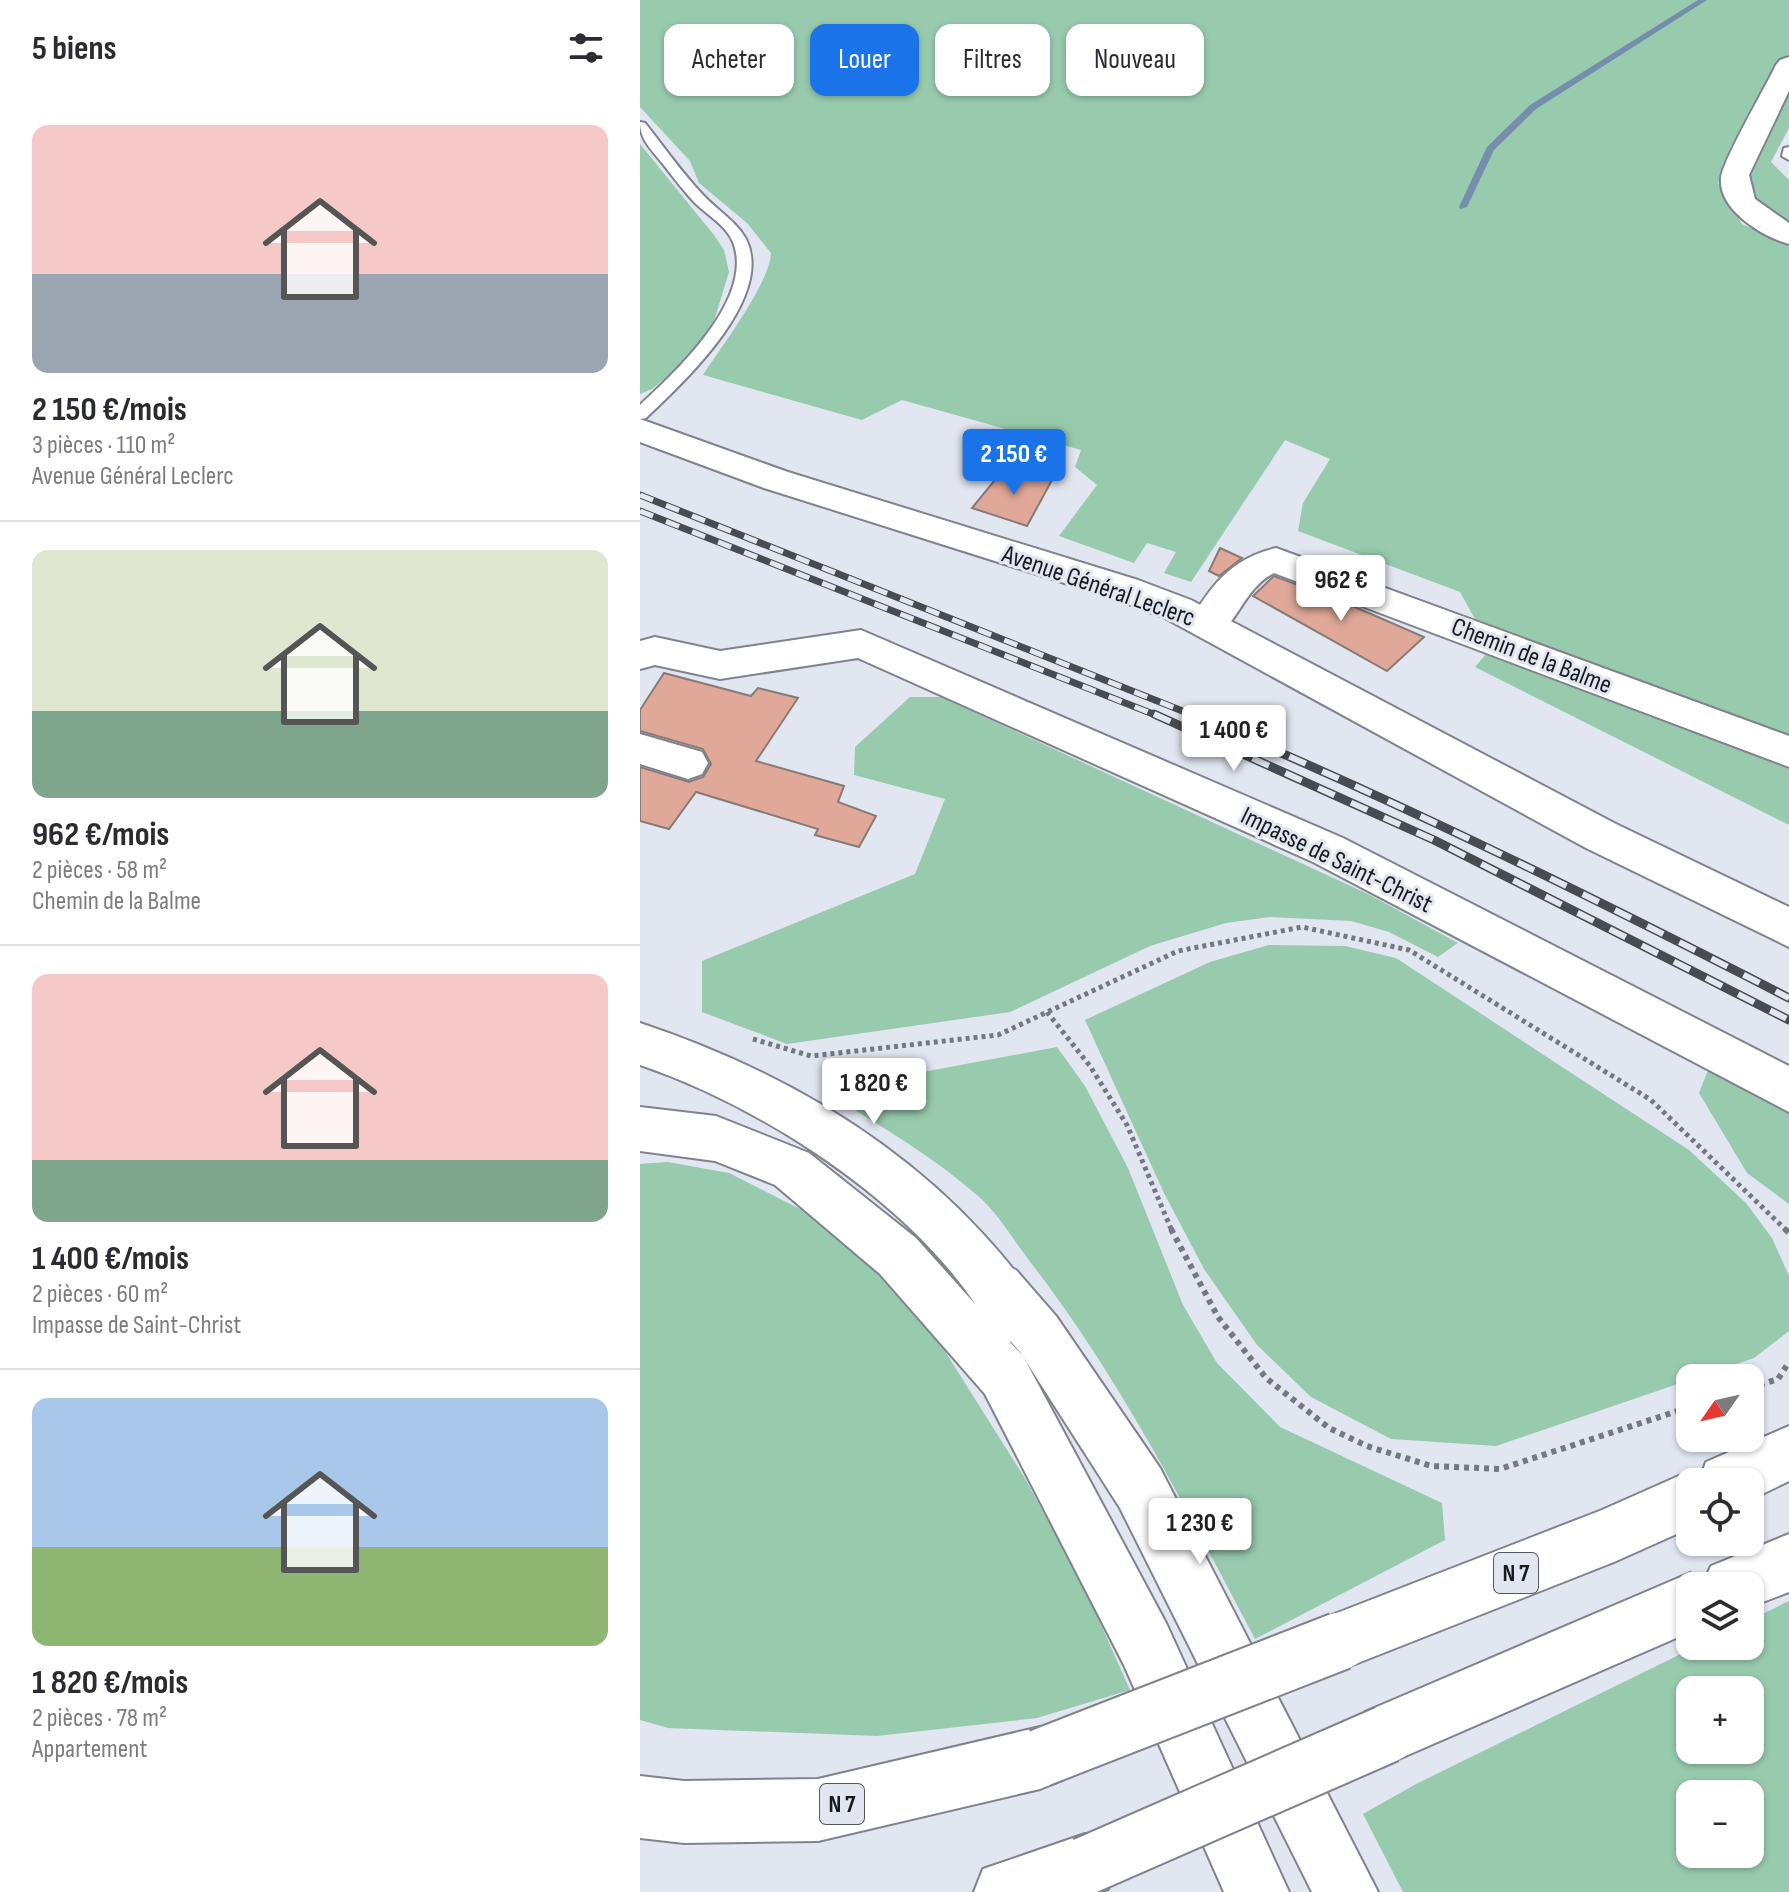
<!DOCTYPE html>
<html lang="fr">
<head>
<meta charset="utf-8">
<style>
  body { margin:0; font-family:"Sofia Sans Condensed",sans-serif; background:#f7f7f7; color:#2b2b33; height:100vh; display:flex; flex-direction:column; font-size:30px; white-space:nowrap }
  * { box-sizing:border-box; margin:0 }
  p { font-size:26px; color:#7c7c81 }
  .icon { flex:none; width:44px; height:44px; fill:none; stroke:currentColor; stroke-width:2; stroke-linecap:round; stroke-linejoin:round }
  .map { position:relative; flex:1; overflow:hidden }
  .drawer { display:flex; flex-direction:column; background:#fff; width:640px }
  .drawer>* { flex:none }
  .guide { position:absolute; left:24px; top:24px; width:760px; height:72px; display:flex; gap:16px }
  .needle { width:52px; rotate:236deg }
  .tools { position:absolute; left:1036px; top:1364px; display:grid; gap:16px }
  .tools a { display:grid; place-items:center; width:88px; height:88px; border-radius:16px; background:#fff; box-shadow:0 2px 6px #0004; font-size:40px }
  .price { position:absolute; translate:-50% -68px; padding:0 18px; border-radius:8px; background:#fff; color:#222; font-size:26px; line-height:52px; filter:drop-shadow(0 2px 4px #0008) }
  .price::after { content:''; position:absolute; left:50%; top:48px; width:24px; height:18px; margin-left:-12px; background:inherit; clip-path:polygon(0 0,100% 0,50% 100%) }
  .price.on { background:#1a73e8; color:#fff }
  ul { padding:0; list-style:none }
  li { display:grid; align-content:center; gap:16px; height:424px; padding:0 32px }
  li+li { border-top:2px solid #e1e1e2 }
  li span { display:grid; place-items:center; height:248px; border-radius:16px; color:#555 }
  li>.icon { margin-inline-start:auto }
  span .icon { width:144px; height:144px; fill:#fffc; stroke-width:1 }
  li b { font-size:34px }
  h2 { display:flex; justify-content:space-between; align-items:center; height:96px; padding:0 32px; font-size:34px }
  .tag { padding:0 28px; border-radius:16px; background:#fff; box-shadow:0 2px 6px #0004; font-size:28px; line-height:72px }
  .tag.on { background:#1a73e8; color:#fff }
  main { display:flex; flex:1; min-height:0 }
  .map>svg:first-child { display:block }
  .green { fill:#98caae; fill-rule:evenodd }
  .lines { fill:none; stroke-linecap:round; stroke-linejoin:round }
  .stream { fill:#748eab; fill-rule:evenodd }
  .building { fill:#e0a898; stroke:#877b77; stroke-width:2 }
  .service-casing { stroke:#7f838d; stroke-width:4 }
  .minor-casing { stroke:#7f838d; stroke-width:4 }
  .secondary-casing { stroke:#7f838d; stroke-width:4 }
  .trunk-casing { stroke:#7f838d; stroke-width:4 }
  .motorway-casing { stroke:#7f838d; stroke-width:4 }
  .path-far1 { stroke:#757880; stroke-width:5; stroke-dasharray:4 4; stroke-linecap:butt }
  .path { stroke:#757880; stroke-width:6; stroke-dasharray:5 5; stroke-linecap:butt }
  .service { fill:#fff; fill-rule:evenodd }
  .minor { fill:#fff; fill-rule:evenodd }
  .secondary { fill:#fff; fill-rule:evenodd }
  .trunk { fill:#fff; fill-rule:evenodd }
  .motorway { fill:#fff; fill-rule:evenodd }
  .rail-far1-casing { stroke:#484b50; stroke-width:7 }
  .rail-casing { stroke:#484b50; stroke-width:9 }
  .rail-far1 { stroke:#e1e6f1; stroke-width:5; stroke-dasharray:14; stroke-linecap:butt }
  .rail { stroke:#e1e6f1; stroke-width:6; stroke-dasharray:18; stroke-linecap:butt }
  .trunk-bridge-casing { stroke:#7f838d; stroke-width:61; stroke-linecap:butt }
  .trunk-bridge { stroke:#fff; stroke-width:57 }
  .labels { text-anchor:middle; stroke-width:6; stroke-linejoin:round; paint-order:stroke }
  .shield { fill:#e1e6f1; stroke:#54575d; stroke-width:2 }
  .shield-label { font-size:24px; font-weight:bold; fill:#181a1e }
  .street-label { font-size:26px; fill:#181a1e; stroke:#e1e6f1 }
</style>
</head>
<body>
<main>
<section class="drawer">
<h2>5 biens<svg class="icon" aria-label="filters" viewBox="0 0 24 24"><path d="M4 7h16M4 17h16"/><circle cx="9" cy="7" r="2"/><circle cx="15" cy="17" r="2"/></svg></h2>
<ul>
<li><span style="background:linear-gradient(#f6c9c9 60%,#9aa5b1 0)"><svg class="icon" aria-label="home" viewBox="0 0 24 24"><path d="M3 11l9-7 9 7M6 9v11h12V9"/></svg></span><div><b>2 150 €/mois</b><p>3 pièces · 110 m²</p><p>Avenue Général Leclerc</p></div></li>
<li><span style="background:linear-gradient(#dfe7d0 65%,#7fa58c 0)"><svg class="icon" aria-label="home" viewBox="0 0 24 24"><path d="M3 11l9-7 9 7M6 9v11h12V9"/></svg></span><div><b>962 €/mois</b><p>2 pièces · 58 m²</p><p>Chemin de la Balme</p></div></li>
<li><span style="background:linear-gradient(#f6c9c9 75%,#7fa58c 0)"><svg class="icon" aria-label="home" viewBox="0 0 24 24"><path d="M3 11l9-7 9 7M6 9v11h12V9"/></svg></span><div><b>1 400 €/mois</b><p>2 pièces · 60 m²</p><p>Impasse de Saint-Christ</p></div></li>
<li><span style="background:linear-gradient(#a9c7e8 60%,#8fb573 0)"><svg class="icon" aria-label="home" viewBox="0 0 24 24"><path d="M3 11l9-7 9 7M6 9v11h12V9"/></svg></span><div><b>1 820 €/mois</b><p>2 pièces · 78 m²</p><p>Appartement</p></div></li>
</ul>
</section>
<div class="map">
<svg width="1149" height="1892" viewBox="0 0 1149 1892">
  <rect width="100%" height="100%" fill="#e1e6f1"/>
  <!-- green -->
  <path class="green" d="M 0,0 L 1149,0 L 1149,128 L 1131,162 L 1149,180 L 1149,227 C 1130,215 1116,204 1105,183 L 1115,166 L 1088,166 L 1078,183 L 1102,224 L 1149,246 L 1149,742 L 835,619 L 820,592 L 658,531 L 663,503 L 690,459 L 645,440 L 551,582 L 524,573 L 536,552 L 507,543 L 494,563 L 419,536 L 457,485 L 435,467 L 441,450 L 262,400 L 222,420 L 63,375 C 81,347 130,283 131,253 L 107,223 L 59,183 L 50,161 L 0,107 Z
    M 0,144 L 74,235 L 84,250 L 89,272 L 71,331 L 51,357 L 12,389 L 0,394 Z
    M 847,653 L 1149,769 L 1149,825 L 835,667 Z
    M 270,697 L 301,697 L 728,894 L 818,943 L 798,957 L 749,932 L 711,921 L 630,917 L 586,923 L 510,946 L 370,1012 L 147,1044 L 62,1012 L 62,961 L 275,874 L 305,799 L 214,775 L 215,747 Z
    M 629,945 L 705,946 L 756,958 L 1049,1150 L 1106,1203 L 1132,1238 L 1149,1276 L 1149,1331 L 1114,1358 L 856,1446 L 751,1439 L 671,1397 L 617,1345 L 564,1269 L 524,1193 L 445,1020 L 570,962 Z
    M 417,1047 L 445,1086 L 488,1168 L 543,1305 L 577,1363 L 640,1427 L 802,1503 L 805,1540 L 615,1639 C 547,1510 480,1378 391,1263 C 374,1241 358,1213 338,1196 C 295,1158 245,1129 197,1099 L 203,1087 Z
    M 1070,1065 L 1149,1108 L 1149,1204 L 1107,1173 L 1059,1093 Z
    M 28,1162 L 89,1173 L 162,1210 L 229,1263 L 301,1345 L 386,1480 L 446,1591 L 490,1690 L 397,1718 L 237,1736 L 28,1728 L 0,1720 L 0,1164 Z
    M 1149,1601 L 1149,1892 L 763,1892 L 723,1814 L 776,1784 L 1057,1646 L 1110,1646 L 1110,1620 ZM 1050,1690 L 1110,1690 L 1110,1750 L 1050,1750 ZM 1050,1794 L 1110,1794 L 1110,1854 L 1050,1854 Z"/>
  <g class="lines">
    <!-- stream -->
    <path class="stream" d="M 1058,0 L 1067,0 L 896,109 L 854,150 L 827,207 L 820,209 L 819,207 L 847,147 L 890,105 Z"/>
  </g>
  <!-- building -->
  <path class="building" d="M 363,470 L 412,480 L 387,526 L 332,508 Z
    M 580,548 L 602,558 L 579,576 L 569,571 Z
    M 634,576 L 708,604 L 784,637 L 747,671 L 613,596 Z
    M 24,673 L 111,696 L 118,688 L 158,698 L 116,761 L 204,786 L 198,802 L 236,816 L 219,847 L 175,835 L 178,829 L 56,792 L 29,829 L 0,821 L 0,767 L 49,782 L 63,777 L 71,764 L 63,749 L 0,731 L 0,710 Z"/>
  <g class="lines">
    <defs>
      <path id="service" d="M 0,122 L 5,123 C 24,147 42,173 63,195 C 77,210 96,221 106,239 C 135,298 44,382 6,418 L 0,419 L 0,405 C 37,371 115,298 93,242 C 86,225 66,214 54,202 C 43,190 33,177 23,164 C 12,150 0,140 0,122 Z
        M 1149,147 L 1149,160 L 1142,156 L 1144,148 Z"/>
      <path id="minor" d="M 1149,57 L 1149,91 L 1109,175 L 1115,199 L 1149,223 L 1149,244 C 1123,237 1078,210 1081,178 C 1083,160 1126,86 1136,65 L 1140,60 Z
        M 636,548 L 1149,736 L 1149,767 L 634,573 C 605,588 597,623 579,633 C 571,638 563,635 555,632 L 549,623 C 571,585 592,558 636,548 Z
        M 221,630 L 703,838 L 1149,1066 L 1149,1112 L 673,862 L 218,658 L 80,679 L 15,665 L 0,669 L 0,641 L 15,637 L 80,651 Z
        M 0,734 L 62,752 L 68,763 L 62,774 L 48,779 L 0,764 Z"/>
      <path id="secondary" d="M 0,419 L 148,472 L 498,580 L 551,600 L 976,824 L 1149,907 L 1149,947 L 946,848 L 525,618 L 472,598 L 124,488 L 0,442 Z
        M 0,1023 C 129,1066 250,1133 343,1234 C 366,1259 389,1286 402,1318 L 394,1336 L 376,1344 L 369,1341 L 383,1356 L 526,1623 L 649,1892 L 584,1892 L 484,1665 L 345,1394 L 240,1274 L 135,1185 L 75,1161 L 0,1151 L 0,1107 L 76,1116 L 169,1153 L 276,1238 L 336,1305 C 264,1198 120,1106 0,1065 Z"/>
      <path id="trunk" d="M 1149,1426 L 1149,1481 L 1110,1500 L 1110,1482 L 1050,1482 L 1050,1528 L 974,1562 L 700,1670 L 679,1662 L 671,1641 L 679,1620 L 962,1510 L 1050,1471 L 1061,1476 L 1066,1462 Z
        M 1149,1534 L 1149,1592 L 1110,1607 L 1110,1586 L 1050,1586 L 1050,1632 L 747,1764 L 725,1756 L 717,1734 L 725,1712 L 1050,1573 L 1065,1579 L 1071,1566 Z
        M 400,1727 L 422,1736 L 431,1758 L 422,1780 L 400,1789 L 178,1841 L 44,1843 L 0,1838 L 0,1776 L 44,1781 L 178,1779 Z
        M 445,1834 L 468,1843 L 477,1866 L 468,1889 L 459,1892 L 334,1892 L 343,1869 Z"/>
      <path id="motorway" d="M 358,1262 L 376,1270 L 416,1316 L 520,1468 L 738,1892 L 672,1892 L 480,1508 L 380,1352 L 340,1306 L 332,1288 L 340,1270 Z"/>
    </defs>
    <!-- service casing -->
    <use href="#service" class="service-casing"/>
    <!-- minor casing -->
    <use href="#minor" class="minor-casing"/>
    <!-- secondary casing -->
    <use href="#secondary" class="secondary-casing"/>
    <!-- trunk casing -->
    <use href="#trunk" class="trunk-casing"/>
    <!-- motorway casing -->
    <use href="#motorway" class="motorway-casing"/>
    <!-- path-far1 -->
    <path class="path-far1" d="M 407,1012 L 450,1066 L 487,1125 L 532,1231
      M 113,1039 L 171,1056 L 358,1035 L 538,951 L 662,927 L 769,950 L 1011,1100 L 1147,1231"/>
    <!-- path -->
    <path class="path" d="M 531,1229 L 578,1317 L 626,1378 L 689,1428 L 727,1446 L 791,1466 L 860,1469 L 1050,1407
      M 1145,1229 L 1149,1233
      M 1110,1388 L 1138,1379 L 1149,1362"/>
    <!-- service -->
    <use href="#service" class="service"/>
    <!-- minor -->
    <use href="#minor" class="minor"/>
    <!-- secondary -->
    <use href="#secondary" class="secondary"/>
    <!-- trunk -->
    <use href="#trunk" class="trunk"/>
    <!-- motorway -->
    <use href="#motorway" class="motorway"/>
    <defs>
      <path id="rail-far1" d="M 0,495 L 555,716
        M 0,511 L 518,716"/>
      <path id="rail" d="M 514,714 L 794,840 L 1149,1020
        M 550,714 C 754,799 952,897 1149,998"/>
    </defs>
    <!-- rail-far1 casing -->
    <use href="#rail-far1" class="rail-far1-casing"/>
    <!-- rail casing -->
    <use href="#rail" class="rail-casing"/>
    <!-- rail-far1 -->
    <use href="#rail-far1" class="rail-far1"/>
    <!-- rail -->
    <use href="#rail" class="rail"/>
    <defs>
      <path id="trunk-bridge" d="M 400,1758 L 700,1641
        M 445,1866 L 747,1734"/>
    </defs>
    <!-- trunk-bridge casing -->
    <use href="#trunk-bridge" class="trunk-bridge-casing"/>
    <!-- trunk-bridge -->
    <use href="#trunk-bridge" class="trunk-bridge"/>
  </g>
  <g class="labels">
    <!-- shield labels -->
    <g class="shield">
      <rect x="854" y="1553" width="44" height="40" rx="6"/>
      <rect x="180" y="1784" width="44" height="40" rx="6"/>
    </g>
    <g class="shield-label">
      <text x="876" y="1581">N 7</text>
      <text x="202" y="1812">N 7</text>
    </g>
    <!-- street labels -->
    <g class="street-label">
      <text transform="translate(459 585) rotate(19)" y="9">Avenue Général Leclerc</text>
      <text transform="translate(892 655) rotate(21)" y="9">Chemin de la Balme</text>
      <text transform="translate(697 859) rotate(26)" y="9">Impasse de Saint-Christ</text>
    </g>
  </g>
</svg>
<div class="tools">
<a><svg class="needle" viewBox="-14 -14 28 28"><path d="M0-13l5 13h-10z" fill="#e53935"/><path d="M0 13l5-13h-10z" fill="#7c7c81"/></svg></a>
<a><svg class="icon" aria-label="locate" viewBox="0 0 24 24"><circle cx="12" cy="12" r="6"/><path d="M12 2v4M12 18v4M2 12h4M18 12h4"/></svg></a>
<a><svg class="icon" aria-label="layers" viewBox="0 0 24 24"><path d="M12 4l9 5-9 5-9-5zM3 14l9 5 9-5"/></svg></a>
<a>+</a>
<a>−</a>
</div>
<b class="price on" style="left:374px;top:497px">2 150 €</b>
<b class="price" style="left:701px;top:623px">962 €</b>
<b class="price" style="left:594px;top:773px">1 400 €</b>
<b class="price" style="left:234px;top:1126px">1 820 €</b>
<b class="price" style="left:560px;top:1566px">1 230 €</b>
<div class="guide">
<a class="tag">Acheter</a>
<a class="tag on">Louer</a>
<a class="tag">Filtres</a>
<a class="tag">Nouveau</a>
</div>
</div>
</main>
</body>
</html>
